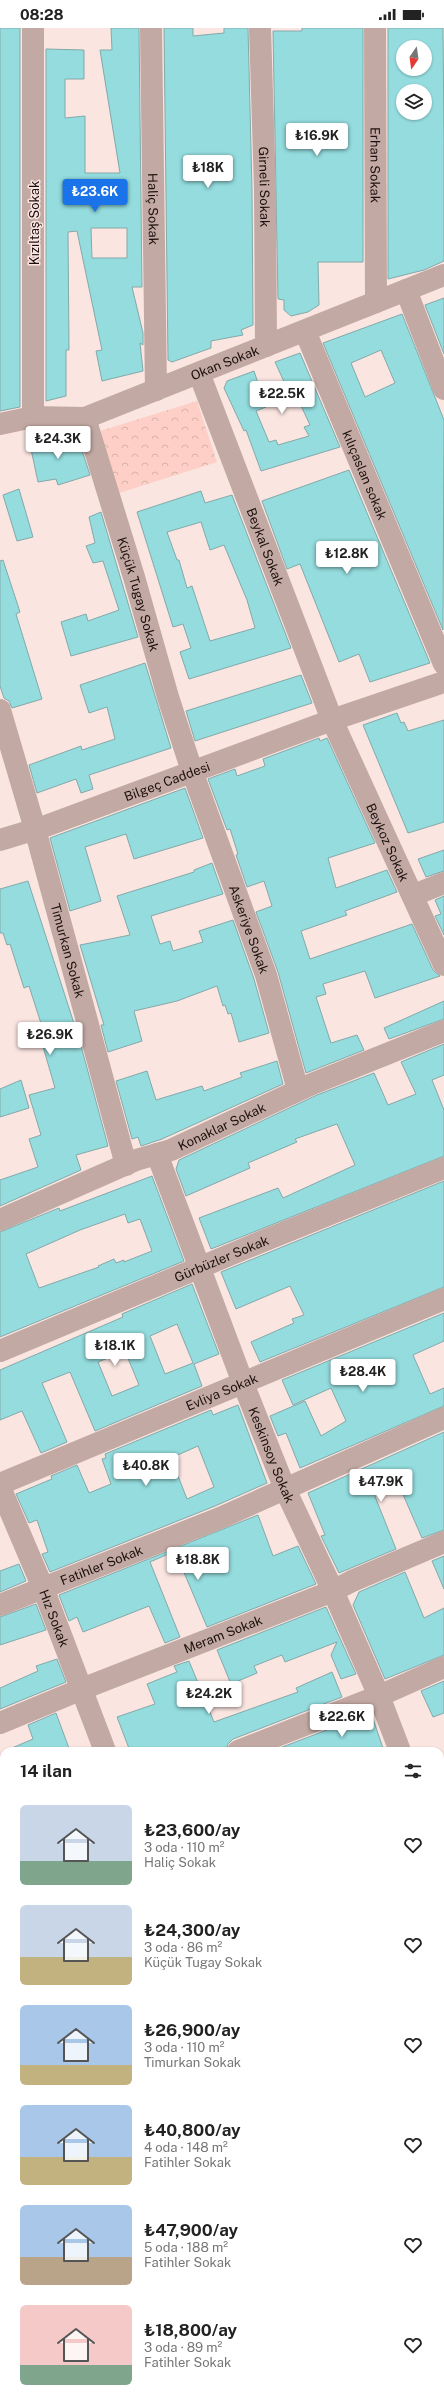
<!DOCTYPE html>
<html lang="tr">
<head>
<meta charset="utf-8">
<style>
  body { margin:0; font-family:"Public Sans",sans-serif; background:#f6f6f6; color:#222; height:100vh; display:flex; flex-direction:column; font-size:15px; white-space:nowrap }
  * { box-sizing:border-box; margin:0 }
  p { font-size:13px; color:#767676 }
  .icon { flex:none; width:22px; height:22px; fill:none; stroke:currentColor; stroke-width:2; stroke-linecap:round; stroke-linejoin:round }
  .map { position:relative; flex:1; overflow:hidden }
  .sheet { position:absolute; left:0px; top:1719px; width:444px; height:656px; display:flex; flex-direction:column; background:#fff; border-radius:12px 12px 0 0; box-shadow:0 1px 3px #0004 }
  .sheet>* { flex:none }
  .needle { width:26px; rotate:193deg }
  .buttons { position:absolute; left:396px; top:12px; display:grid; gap:8px }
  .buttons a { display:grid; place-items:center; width:36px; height:36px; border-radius:50%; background:#fff; box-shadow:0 1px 3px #0004; font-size:20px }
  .price { position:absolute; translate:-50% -34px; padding:0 9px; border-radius:4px; background:#fff; color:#222; font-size:13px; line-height:26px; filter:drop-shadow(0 1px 2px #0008) }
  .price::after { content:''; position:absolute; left:50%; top:24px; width:12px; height:9px; margin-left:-6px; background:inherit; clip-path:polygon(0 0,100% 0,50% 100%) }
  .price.on { background:#1a73e8; color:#fff }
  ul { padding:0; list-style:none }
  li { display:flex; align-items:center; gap:12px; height:100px; padding:0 20px }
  li span { display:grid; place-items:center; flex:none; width:112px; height:80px; border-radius:6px; color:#555 }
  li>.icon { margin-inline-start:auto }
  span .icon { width:48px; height:48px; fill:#fffc; stroke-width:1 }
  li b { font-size:17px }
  h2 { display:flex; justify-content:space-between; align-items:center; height:48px; padding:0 20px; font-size:17px }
  .status { display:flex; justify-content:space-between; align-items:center; height:28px; padding:0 20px; background:#fff; direction:ltr }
  .status svg { height:11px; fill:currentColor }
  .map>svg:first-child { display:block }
  .park { fill:url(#park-crowns) }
  .building { fill:#94dcde; stroke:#83a9aa; fill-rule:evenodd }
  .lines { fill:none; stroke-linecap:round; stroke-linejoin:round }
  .minor { stroke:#c3a9a3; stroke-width:22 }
  .labels { text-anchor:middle; stroke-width:3; stroke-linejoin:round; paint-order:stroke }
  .street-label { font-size:13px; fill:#1c100e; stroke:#fae5e0 }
</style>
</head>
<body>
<div class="status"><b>08:28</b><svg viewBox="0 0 49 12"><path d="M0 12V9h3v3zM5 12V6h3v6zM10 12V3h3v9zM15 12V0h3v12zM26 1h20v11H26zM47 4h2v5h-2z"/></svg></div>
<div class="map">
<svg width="444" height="2375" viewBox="0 0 444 2375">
  <defs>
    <pattern id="park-crowns" width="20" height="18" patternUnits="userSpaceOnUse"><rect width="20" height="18" fill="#fdcfc6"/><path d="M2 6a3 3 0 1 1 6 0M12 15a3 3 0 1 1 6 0" fill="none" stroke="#d8b1a9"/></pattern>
  </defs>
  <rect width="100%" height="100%" fill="#fae5e0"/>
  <!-- park -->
  <path class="park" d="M 197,373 L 217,434 L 119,465 L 100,403 Z"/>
  <!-- building -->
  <path class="building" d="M 0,0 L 20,0 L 20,379 L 0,383 Z
    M 111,0 L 139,0 L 142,259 L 132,259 L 143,305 L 143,317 L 140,315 L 143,343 L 102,353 L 96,323 L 102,322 L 77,203 L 68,204 L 69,322 L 66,322 L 66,368 L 46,373 L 46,21 L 84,22 L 84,51 L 65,51 L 65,90 L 85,88 L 85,145 L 120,145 L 100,22 L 112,22 ZM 91,200 L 127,200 L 127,230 L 92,230 Z
    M 164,0 L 193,0 L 193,8 L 224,5 L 224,0 L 248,0 L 252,162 L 253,297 L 241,302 L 243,307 L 211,313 L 211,320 L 172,334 L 168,332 Z
    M 302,0 L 363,0 L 363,234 L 318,234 L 319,277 L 308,284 L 291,288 L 284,282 L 284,272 L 278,271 L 273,3 L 302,3 Z
    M 388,0 L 443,0 L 444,115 L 444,233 L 424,242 L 388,251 ZM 403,19 L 425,19 L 425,41 L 403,41 ZM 403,63 L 425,63 L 425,85 L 403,85 Z
    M 444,270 L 444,326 L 425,277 Z
    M 402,286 L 444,392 L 443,602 L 323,315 ZM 381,322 L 395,355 L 365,369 L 351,335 Z
    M 300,325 L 340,419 L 261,443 L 246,402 L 244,403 L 224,360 L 227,353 L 254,343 L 266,379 L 256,383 L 269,414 L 276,412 L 278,417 L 309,408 L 304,399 L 310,397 L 296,367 L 291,369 L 275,334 Z
    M 43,403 L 47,420 L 78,410 L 90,447 L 58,457 L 56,451 L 38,454 L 28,407 Z
    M 349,442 L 430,635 L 370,654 L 359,626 L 339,634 L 300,536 L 287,541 L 262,473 Z
    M 19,461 L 33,509 L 17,513 L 3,467 Z
    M 201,463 L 205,475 L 232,467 L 291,620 L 189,651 L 180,624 L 191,620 L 183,596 L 173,599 L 137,484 ZM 201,494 L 210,522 L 224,517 L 247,572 L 255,600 L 210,613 L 192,558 L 187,560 L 179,532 L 177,532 L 167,504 Z
    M 101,484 L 138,609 L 71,628 L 61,594 L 86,586 L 88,593 L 119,582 L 103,533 L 93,535 L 86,518 L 95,515 L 89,489 Z
    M 3,532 L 20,584 L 16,586 L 42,671 L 12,680 L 9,673 L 4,670 L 0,658 L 0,533 Z
    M 145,635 L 171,720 L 89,747 L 93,761 L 81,765 L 76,751 L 37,765 L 29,737 L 81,718 L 82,722 L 115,711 L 107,679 L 89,685 L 80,657 Z
    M 301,647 L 312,675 L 195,713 L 186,683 Z
    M 397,685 L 401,695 L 404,694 L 408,703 L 444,692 L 444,794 L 408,805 L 363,697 Z
    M 319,710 L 320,713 L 327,710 L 375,815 L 328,830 L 336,860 L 387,842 L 397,864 L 345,883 L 347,887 L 301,903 L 310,931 L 412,896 L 433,942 L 440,948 L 375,970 L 365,943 L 323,956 L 326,966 L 316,969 L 331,1015 L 357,1007 L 364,1022 L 306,1045 L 278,944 L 256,884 L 272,878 L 264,853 L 247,859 L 236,827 L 238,826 L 230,801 L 227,802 L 208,751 L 235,741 L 237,748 L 265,738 L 263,731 Z
    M 185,760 L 203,810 L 134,831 L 126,806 L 85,819 L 101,873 L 70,883 L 50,810 Z
    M 444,822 L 444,843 L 426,849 L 418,831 Z
    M 212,835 L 223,866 L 151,888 L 160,916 L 170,913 L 173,923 L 203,914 L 199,903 L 233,892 L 254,951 L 269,1005 L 239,1014 L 231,985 L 228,986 L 225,977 L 223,978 L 217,958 L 177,973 L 134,983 L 142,1013 L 108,1024 L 101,997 L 104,997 L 80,917 L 130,907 L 117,868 L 194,844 L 194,842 Z
    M 28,853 L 80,1014 L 108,1118 L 76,1127 L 81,1142 L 0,1178 L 0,1152 L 38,1139 L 29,1111 L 41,1107 L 29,1067 L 55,1060 L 42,1015 L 47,1014 L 29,958 L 24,960 L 10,916 L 7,917 L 3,905 L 0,905 L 0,861 Z
    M 444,868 L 444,907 L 435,888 L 441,886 L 435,872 Z
    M 444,973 L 444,991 L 389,1011 L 384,1000 Z
    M 444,1016 L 444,1047 L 432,1052 L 444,1082 L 444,1128 L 211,1221 L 199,1190 L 278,1160 L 283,1170 L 355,1137 L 337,1096 L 295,1111 L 297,1114 L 248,1135 L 250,1140 L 186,1168 L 176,1141 L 179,1132 L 317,1067 L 374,1045 L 388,1077 L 416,1066 L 401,1034 Z
    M 277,1033 L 283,1056 L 162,1111 L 141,1118 L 138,1109 L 132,1111 L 116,1053 L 147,1043 L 156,1072 L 202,1058 L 204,1063 L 242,1049 L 240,1045 Z
    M 21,1052 L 29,1080 L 0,1089 L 0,1061 Z
    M 152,1148 L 184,1233 L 0,1309 L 0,1204 L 59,1180 L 60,1183 ZM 125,1186 L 128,1195 L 140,1191 L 152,1223 L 124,1234 L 124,1232 L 116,1235 L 114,1231 L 98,1238 L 99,1239 L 39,1260 L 26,1226 L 80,1202 Z
    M 444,1153 L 444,1259 L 260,1334 L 251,1314 L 294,1295 L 292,1291 L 304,1287 L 290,1258 L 236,1281 L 221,1244 Z
    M 192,1256 L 219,1326 L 194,1336 L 202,1358 L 95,1403 L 70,1344 L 42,1355 L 67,1414 L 41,1425 L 22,1383 L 0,1392 L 0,1342 L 123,1289 L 122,1286 ZM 177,1296 L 193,1335 L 165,1346 L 150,1308 ZM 125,1323 L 139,1357 L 112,1368 L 98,1334 Z
    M 444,1285 L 444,1313 L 413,1327 L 430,1366 L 444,1360 L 444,1378 L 300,1440 L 286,1405 L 278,1408 L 270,1388 L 305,1373 L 321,1408 L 346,1393 L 331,1360 L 293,1377 L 282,1352 Z
    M 238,1377 L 267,1455 L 215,1478 L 50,1544 L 42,1526 L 48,1524 L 37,1492 L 29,1495 L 16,1466 L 52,1451 L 51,1448 L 77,1437 L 89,1465 L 111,1456 L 102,1431 L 106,1430 L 105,1426 L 211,1382 L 213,1387 ZM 198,1418 L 214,1459 L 187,1471 L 171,1430 Z
    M 444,1404 L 444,1502 L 422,1510 L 398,1455 L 374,1466 L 396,1521 L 339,1545 L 321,1508 L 325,1507 L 308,1465 Z
    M 258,1487 L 273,1528 L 298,1518 L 316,1556 L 207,1599 L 175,1523 L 150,1534 L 180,1609 L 165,1615 L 149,1578 L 83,1604 L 77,1589 L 69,1593 L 59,1567 Z
    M 444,1528 L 444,1561 L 432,1533 Z
    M 19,1536 L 26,1553 L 0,1564 L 0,1543 Z
    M 405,1544 L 424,1590 L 444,1580 L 444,1627 L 385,1651 L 353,1577 L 359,1564 Z
    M 36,1576 L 46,1602 L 0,1617 L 0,1589 Z
    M 326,1579 L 356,1646 L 341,1651 L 331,1627 L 337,1614 L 285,1634 L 282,1627 L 254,1638 L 257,1645 L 231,1656 L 217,1622 Z
    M 57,1631 L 66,1654 L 0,1681 L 0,1660 L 38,1643 L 36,1638 Z
    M 189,1633 L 214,1694 L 298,1664 L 296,1660 L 332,1644 L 342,1669 L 233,1711 L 228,1716 L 226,1723 L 130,1723 L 117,1689 L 155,1676 L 147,1656 L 177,1644 L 174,1638 Z
    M 444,1653 L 444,1685 L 433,1689 L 421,1663 Z
    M 56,1685 L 70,1723 L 5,1723 L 33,1711 L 28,1697 Z
    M 371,1685 L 384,1723 L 272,1723 Z"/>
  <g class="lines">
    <!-- minor -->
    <g class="minor">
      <path d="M 33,0 L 33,389"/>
      <path id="s1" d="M 151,0 L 156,362"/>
      <path id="s2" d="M 260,0 L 265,162 L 266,318"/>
      <path id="s3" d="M 375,0 L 376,274"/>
      <path d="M 406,262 L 444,361"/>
      <path id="s4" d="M 305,303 L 444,636"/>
      <path id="s5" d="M 199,345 L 332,692 L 444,937"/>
      <path id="s6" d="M 85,390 L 134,549 L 168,669 L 192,743 L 266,947 L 298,1062"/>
      <path id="s7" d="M 0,396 L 33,389 L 85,390 L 444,247"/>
      <path id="s8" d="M 0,682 L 35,801 L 126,1137"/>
      <path id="s9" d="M 0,812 L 43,799 L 332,692 L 444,654"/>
      <path d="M 414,867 L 444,855"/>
      <path id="s10" d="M 157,1126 L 243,1355 L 285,1461 L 333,1563 L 379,1668 L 400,1723"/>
      <path id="s11" d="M 0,1192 L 136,1132 L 171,1122 L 312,1056 L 444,1003"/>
      <path id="s12" d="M 0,1323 L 263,1213 L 444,1140"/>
      <path id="s13" d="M 0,1456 L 444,1271"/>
      <path id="s14" d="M 0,1459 L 43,1560 L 105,1723"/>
      <path id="s15" d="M 0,1577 L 220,1490 L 444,1390"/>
      <path id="s16" d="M 0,1695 L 82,1661 L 333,1563 L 352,1553 L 444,1514"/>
      <path d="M 238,1723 L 379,1668 L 444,1639"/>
      <path d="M 440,1755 L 444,1753"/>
      <path d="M 0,1815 L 4,1814"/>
      <path d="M 440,1845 L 444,1858"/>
      <path d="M 440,1905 L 444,1903"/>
      <path d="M 0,1935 L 4,1933"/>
      <path d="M 440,1982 L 444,1980"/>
      <path d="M 0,2070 L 4,2069"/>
      <path d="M 440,2116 L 444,2115"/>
      <path d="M 0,2149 L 4,2147"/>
      <path d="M 440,2273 L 444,2271"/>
      <path d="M 0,2281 L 4,2290"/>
      <path d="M 440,2340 L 444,2340"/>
      <path d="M 41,2371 L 43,2375"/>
    </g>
  </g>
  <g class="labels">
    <!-- street labels -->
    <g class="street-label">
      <text dy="5" stroke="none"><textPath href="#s3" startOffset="137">Erhan Sokak</textPath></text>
      <text dy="5" stroke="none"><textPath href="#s2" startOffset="159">Girneli Sokak</textPath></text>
      <text dy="5" stroke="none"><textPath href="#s1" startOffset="181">Haliç Sokak</textPath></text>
      <text transform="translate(34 195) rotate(-90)" y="5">Kızıltaş Sokak</text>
      <text dy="5" stroke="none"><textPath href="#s7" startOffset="236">Okan Sokak</textPath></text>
      <text dy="5" stroke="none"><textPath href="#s4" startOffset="156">kılıçaslan sokak</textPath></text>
      <text dy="5" stroke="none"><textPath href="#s5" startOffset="186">Beykal Sokak</textPath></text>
      <text dy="5" stroke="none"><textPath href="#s6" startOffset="184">Küçük Tugay Sokak</textPath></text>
      <text dy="5" stroke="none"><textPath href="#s9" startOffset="177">Bilgeç Caddesi</textPath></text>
      <text dy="5" stroke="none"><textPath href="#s5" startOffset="506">Beykoz Sokak</textPath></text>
      <text dy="5" stroke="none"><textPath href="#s6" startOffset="537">Askeriye Sokak</textPath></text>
      <text dy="5" stroke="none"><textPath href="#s8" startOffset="250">Timurkan Sokak</textPath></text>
      <text dy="5" stroke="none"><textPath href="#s11" startOffset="241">Konaklar Sokak</textPath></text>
      <text dy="5" stroke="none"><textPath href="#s12" startOffset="240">Gürbüzler Sokak</textPath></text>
      <text dy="5" stroke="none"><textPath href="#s13" startOffset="240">Evliya Sokak</textPath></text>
      <text dy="5" stroke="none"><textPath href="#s10" startOffset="322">Keskinsoy Sokak</textPath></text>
      <text dy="5" stroke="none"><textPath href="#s15" startOffset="109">Fatihler Sokak</textPath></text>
      <text dy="5" stroke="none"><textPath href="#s14" startOffset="142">Hız Sokak</textPath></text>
      <text dy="5" stroke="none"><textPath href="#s16" startOffset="240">Meram Sokak</textPath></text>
    </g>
  </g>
</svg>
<div class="buttons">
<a><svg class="needle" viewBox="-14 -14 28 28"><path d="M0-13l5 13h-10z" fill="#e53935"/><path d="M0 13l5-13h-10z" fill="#767676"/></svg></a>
<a><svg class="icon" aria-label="layers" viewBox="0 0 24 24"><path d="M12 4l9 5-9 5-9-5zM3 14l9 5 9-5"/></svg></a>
</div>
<b class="price" style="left:317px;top:129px">₺16.9K</b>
<b class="price" style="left:208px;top:161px">₺18K</b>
<b class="price on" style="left:95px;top:185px">₺23.6K</b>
<b class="price" style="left:282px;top:387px">₺22.5K</b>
<b class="price" style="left:58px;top:432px">₺24.3K</b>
<b class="price" style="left:347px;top:547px">₺12.8K</b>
<b class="price" style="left:50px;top:1028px">₺26.9K</b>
<b class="price" style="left:115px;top:1339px">₺18.1K</b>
<b class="price" style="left:363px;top:1365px">₺28.4K</b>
<b class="price" style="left:146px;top:1459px">₺40.8K</b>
<b class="price" style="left:381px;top:1475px">₺47.9K</b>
<b class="price" style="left:198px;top:1553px">₺18.8K</b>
<b class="price" style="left:209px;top:1687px">₺24.2K</b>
<b class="price" style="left:342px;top:1710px">₺22.6K</b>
<section class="sheet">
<h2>14 ilan<svg class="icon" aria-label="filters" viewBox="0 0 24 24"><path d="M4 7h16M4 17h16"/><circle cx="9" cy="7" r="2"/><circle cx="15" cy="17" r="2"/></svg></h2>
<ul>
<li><span style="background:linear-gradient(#c9d6e8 70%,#7fa58c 0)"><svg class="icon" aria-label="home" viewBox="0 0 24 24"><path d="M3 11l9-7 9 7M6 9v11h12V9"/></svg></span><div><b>₺23,600/ay</b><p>3 oda · 110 m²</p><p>Haliç Sokak</p></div><svg class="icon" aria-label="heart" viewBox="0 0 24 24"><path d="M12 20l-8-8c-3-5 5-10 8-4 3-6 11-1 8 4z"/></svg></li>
<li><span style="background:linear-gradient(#c9d6e8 65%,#c2b280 0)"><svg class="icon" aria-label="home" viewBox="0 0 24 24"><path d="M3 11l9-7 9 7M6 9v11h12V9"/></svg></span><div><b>₺24,300/ay</b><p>3 oda · 86 m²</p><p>Küçük Tugay Sokak</p></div><svg class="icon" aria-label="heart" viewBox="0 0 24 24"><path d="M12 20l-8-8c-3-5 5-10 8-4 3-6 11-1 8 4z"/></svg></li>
<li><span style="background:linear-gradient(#a9c7e8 75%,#c2b280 0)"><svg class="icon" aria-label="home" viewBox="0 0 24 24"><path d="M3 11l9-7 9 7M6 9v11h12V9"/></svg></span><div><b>₺26,900/ay</b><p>3 oda · 110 m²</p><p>Timurkan Sokak</p></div><svg class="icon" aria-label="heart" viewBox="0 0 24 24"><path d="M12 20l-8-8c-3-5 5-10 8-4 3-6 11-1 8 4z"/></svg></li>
<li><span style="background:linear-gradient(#a9c7e8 65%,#c2b280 0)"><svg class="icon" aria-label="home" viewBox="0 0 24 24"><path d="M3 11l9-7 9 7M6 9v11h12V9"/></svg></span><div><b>₺40,800/ay</b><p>4 oda · 148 m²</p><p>Fatihler Sokak</p></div><svg class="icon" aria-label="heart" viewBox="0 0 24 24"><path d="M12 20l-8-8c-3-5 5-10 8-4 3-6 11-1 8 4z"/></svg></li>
<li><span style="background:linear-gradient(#a9c7e8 65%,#b9a48a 0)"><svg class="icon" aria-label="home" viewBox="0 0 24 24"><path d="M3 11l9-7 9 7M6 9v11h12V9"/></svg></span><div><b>₺47,900/ay</b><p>5 oda · 188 m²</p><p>Fatihler Sokak</p></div><svg class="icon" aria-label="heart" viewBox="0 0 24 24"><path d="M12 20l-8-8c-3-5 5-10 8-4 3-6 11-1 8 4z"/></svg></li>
<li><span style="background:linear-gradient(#f6c9c9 75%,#7fa58c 0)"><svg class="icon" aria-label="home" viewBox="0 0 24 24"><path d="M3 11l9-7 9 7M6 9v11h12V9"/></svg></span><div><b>₺18,800/ay</b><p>3 oda · 89 m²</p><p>Fatihler Sokak</p></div><svg class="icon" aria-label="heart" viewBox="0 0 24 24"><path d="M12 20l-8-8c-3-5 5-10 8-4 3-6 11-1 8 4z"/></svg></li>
</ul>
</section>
</div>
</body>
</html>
